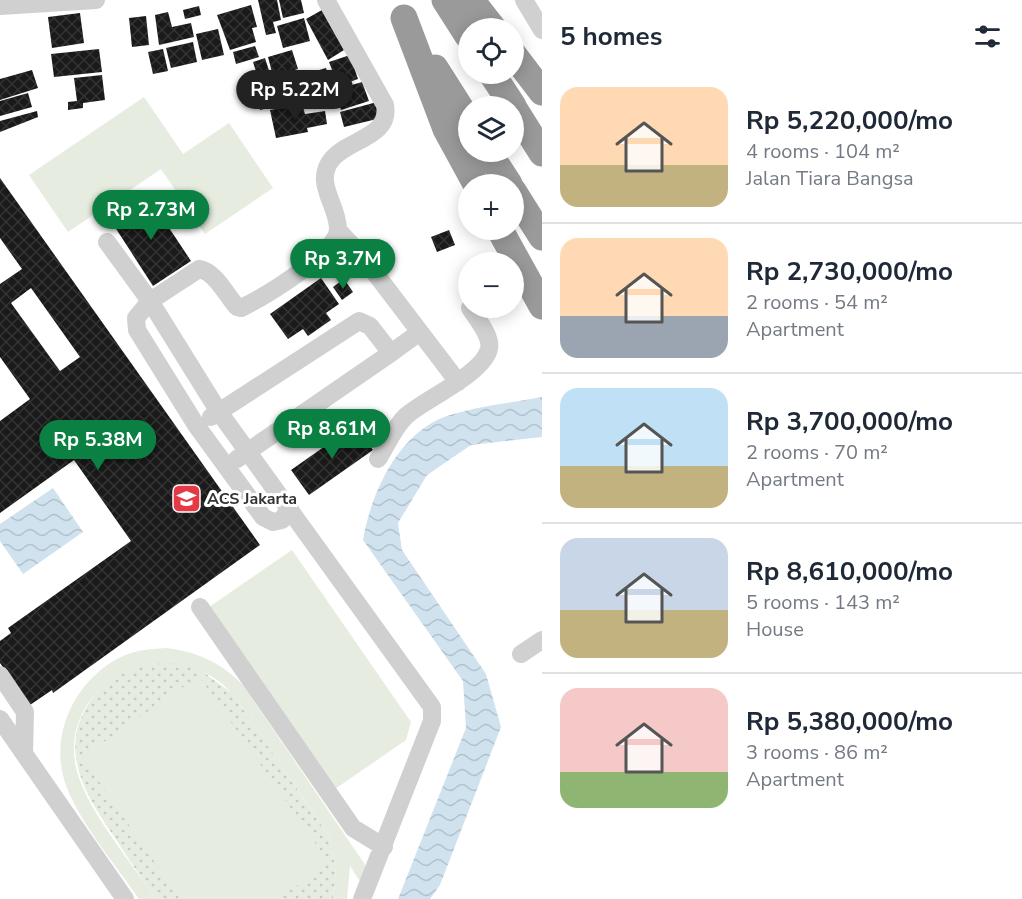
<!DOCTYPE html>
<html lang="en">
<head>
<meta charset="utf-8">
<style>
  body { margin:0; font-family:"Nunito Sans",sans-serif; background:#f2f2f3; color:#1f2937; height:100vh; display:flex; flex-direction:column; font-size:22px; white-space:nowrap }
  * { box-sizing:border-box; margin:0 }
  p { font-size:20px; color:#747a83 }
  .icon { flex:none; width:33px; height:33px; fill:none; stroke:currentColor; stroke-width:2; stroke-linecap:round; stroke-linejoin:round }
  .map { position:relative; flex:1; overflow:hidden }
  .details { display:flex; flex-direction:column; background:#fff; width:480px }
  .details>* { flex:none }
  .buttons { position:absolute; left:458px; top:18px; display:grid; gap:12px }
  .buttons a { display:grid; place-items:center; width:66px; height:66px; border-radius:50%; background:#fff; box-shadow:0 3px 15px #0003; font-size:30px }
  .price { position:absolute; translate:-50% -51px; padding:0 14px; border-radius:21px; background:#0b8043; color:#fff; font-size:20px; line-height:39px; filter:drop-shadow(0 2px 3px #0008) }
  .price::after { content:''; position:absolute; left:50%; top:36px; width:18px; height:14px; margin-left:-9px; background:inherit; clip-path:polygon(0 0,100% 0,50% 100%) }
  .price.current { background:#222; color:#fff }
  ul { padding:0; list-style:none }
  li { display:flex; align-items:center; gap:18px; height:150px; padding:0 18px }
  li+li { border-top:2px solid #e0e1e3 }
  li span { display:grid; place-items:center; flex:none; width:168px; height:120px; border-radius:18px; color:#555 }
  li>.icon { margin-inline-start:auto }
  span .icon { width:72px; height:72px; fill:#fffc; stroke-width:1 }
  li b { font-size:26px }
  h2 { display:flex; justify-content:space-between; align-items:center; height:72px; padding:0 18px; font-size:26px }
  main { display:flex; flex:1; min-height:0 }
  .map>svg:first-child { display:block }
  .grass { fill:url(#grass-dots) }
  .garden { fill:#e6ecdf }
  .water { fill:url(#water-waves) }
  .building { fill:url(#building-cross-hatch); fill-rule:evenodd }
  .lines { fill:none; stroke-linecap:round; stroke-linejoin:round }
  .minor { stroke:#d0d0d0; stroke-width:18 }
  .highway { stroke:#9a9a9a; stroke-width:27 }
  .labels { text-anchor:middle; stroke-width:6; stroke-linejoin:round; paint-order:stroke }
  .poi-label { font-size:16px; font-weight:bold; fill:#333; stroke:#fff; text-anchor:start }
</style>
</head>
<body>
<main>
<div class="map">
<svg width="542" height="899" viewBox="0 0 542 899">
  <defs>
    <pattern id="grass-dots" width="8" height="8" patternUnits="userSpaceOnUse" patternTransform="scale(1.5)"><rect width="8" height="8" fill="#e6ecdf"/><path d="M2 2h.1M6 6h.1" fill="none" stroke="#c6cbc0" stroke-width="1.8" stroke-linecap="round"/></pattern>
    <pattern id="water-waves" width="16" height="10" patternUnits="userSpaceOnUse" patternTransform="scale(1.5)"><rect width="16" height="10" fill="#cfe2ee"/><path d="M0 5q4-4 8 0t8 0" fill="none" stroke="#b2c2cd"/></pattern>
    <pattern id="building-cross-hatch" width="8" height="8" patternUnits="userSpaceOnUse" patternTransform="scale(1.5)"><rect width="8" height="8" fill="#1a1a1a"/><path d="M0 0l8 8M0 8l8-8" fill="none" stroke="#333"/></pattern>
  </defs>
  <rect width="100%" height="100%" fill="#fff"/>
  <!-- grass -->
  <path class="grass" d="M 165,662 L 184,664 L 202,671 L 233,694 L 328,835 C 336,857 337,875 333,899 L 156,899 C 142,879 128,858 115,838 C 86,796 56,749 91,700 C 109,675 134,664 165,662 Z"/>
  <!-- garden -->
  <path class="garden" d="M 144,97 L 183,154 L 229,123 L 273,188 L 205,234 L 161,169 L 68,232 L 29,175 Z
    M 292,550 L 411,722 L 406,740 L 335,789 L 209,607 Z
    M 166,648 C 198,652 220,662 243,685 L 370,872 L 359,880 L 350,866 L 347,899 L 333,899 C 337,875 336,857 328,835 C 306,802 284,769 261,737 C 248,717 236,693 217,680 C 156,636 63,685 75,763 C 82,805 132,863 156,899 L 139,899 C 115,864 83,827 67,788 C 47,738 74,680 121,657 C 135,650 150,649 166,648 Z
    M 199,676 L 329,863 L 278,899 L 180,899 L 82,757 Z"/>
  <!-- water -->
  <path class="water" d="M 542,397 L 542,437 L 471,445 L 427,475 L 398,523 L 402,550 L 486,674 L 501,727 L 440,885 L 430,899 L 398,899 L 466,728 L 463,681 L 363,540 C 371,493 398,433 447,416 C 477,406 511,403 542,397 Z
    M 53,488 L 83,532 L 23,574 L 0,541 L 0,524 Z"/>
  <!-- building -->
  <path class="building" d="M 258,0 L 277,0 L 281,20 L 273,22 L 276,33 L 266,35 Z
    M 279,0 L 301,0 L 304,13 L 283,18 Z
    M 251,5 L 257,27 L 252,28 L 256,42 L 230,50 L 217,15 Z
    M 199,6 L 201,15 L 185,19 L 183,10 Z
    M 322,10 L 344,50 L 328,60 L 306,19 Z
    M 168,12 L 172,27 L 191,23 L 194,37 L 159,45 L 155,15 Z
    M 80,13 L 84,43 L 52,48 L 48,17 Z
    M 146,16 L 149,45 L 132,47 L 129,18 Z
    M 304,18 L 310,41 L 283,48 L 277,26 Z
    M 218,29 L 224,55 L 202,60 L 196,34 Z
    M 193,42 L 197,62 L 171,68 L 166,48 Z
    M 255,46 L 259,57 L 236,64 L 233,52 Z
    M 99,49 L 102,72 L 54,77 L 51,54 Z
    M 163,49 L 168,71 L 153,74 L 148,52 Z
    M 292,50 L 298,69 L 273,76 L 268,57 Z
    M 350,55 L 358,79 L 338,86 L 329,62 Z
    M 265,58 L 272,80 L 260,84 L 253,62 Z
    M 326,68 L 332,87 L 308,94 L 302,75 Z
    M 32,70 L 38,88 L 0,100 L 0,79 Z
    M 300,74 L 307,100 L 294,104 L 286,78 Z
    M 102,75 L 105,100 L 83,103 L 83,108 L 68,110 L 68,102 L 77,101 L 74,78 Z
    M 285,79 L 290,103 L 260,110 L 255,86 Z
    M 362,82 L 369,101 L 341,110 L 335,90 Z
    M 28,93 L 32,107 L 0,116 L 0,101 Z
    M 377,102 L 381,118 L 344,127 L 340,112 Z
    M 302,104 L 305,114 L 325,111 L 327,124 L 307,128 L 308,132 L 276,138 L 270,110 Z
    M 37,111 L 38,117 L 0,132 L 0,121 Z
    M 0,178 L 260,545 L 53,693 L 52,690 L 30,705 L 0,663 L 0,641 L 11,633 L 8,628 L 131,541 L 74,460 L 0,513 L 0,421 L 30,399 L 0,357 L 0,284 L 22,269 L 0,238 ZM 31,288 L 80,357 L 60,371 L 11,303 Z
    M 148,196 L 191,261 L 153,286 L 111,221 Z
    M 449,230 L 455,245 L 437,252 L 431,237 Z
    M 321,278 L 339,304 L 326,313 L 331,320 L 308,336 L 303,329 L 288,339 L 270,314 Z
    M 344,279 L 353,292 L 342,300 L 333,287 Z
    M 355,425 L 373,450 L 309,495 L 291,470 Z"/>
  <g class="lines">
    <!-- minor -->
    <path class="minor" d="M 326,0 L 385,105 C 391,137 349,139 332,159 C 313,182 338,205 338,229 C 338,253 262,298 241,308 L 237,307 C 227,296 215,271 199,269 L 150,301 L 219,412 L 432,707 L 432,721 L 362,899
      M 524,0 L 542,30
      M 0,6 L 96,0
      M 338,230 L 362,256 L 458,382
      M 107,242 L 150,301 L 136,318 L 137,330 L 196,425 L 263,517 L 273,522 L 282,520 L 290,507
      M 211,417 L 359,321 L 370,326 L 391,353 L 420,332
      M 237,459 L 391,353
      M 378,459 C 387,445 394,427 406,416 C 425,399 483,374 489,349 C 492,336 476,318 470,308
      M 200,607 L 353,828 L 384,847
      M 521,654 L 542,640
      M 0,675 L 25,712 L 24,753
      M 0,719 L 125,899"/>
    <!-- highway -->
    <path class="highway" d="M 445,0 L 468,36
      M 471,0 L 493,28
      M 404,18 L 446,129 L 476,184
      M 513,54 L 542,92
      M 435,68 L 468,120
      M 492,74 L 513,106
      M 513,107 L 542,153
      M 488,152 L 509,184
      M 513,191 L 542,237
      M 500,230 L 542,306"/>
  </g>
  <!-- icons -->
  <defs>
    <symbol id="school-square" viewBox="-11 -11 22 22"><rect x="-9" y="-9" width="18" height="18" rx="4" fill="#e63946" stroke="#fff"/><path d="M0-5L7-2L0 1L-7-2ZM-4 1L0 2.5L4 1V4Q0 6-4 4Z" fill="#fff"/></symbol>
  </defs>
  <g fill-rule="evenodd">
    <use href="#school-square" x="170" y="482" width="33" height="33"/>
  </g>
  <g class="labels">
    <!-- poi labels -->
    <g class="poi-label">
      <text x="207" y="504">ACS Jakarta</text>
    </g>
  </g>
</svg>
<div class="buttons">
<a><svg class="icon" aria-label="locate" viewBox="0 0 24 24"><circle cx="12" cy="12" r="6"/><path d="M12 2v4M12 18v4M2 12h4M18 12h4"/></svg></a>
<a><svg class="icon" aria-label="layers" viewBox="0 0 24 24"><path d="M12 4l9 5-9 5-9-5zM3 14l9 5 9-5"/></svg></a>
<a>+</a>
<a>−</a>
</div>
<b class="price current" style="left:295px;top:121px">Rp 5.22M</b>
<b class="price" style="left:151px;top:241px">Rp 2.73M</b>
<b class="price" style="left:343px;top:290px">Rp 3.7M</b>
<b class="price" style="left:332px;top:460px">Rp 8.61M</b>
<b class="price" style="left:98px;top:471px">Rp 5.38M</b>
</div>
<section class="details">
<h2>5 homes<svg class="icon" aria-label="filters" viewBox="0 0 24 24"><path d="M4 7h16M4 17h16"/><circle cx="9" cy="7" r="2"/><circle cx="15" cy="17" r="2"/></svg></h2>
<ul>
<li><span style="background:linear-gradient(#ffd9b3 65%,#c2b280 0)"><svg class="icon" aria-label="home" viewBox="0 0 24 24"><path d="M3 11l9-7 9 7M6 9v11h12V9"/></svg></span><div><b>Rp 5,220,000/mo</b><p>4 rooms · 104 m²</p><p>Jalan Tiara Bangsa</p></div></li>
<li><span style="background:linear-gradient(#ffd9b3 65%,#9aa5b1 0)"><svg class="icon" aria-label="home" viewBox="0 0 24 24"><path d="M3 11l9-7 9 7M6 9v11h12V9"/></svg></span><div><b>Rp 2,730,000/mo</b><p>2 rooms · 54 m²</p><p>Apartment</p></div></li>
<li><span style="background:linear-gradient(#bfe0f5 65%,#c2b280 0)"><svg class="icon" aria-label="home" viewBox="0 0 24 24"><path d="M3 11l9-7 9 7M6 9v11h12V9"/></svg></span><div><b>Rp 3,700,000/mo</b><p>2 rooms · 70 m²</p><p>Apartment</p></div></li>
<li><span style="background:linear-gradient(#c9d6e8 60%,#c2b280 0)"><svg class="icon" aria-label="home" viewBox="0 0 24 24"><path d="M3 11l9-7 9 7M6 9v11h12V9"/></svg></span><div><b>Rp 8,610,000/mo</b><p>5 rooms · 143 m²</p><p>House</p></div></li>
<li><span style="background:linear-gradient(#f6c9c9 70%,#8fb573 0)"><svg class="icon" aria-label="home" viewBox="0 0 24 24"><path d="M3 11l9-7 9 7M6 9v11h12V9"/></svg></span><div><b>Rp 5,380,000/mo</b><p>3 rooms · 86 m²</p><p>Apartment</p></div></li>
</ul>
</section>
</main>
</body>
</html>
